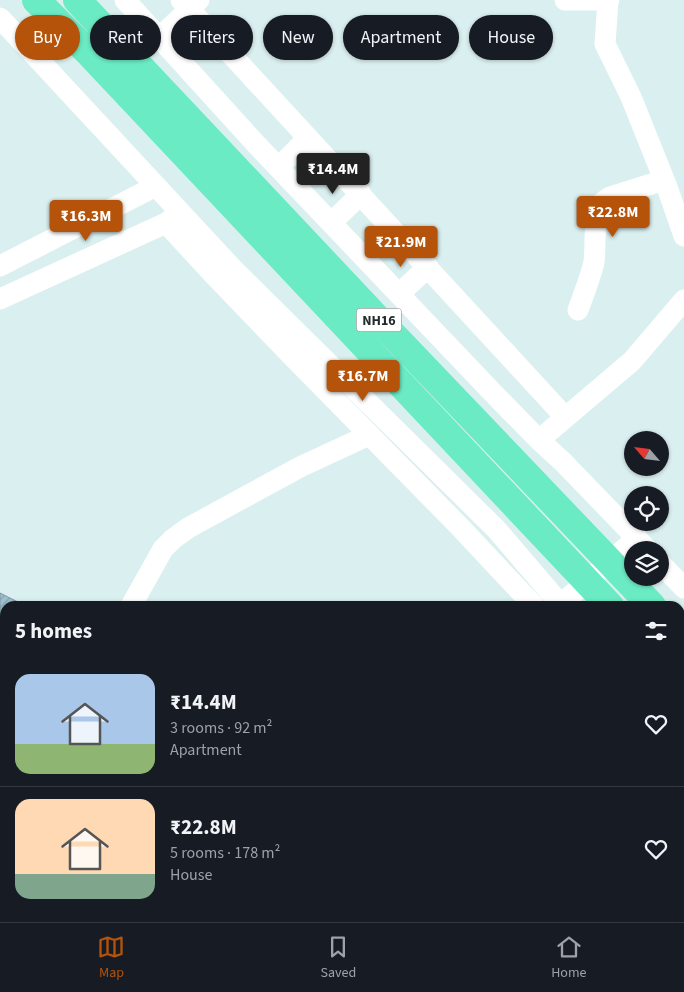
<!DOCTYPE html>
<html lang="en">
<head>
<meta charset="utf-8">
<style>
  body { margin:0; font-family:"Source Sans 3",sans-serif; background:#242831; color:#f1f3f6; height:100vh; display:flex; flex-direction:column; font-size:19px; white-space:nowrap }
  * { box-sizing:border-box; margin:0 }
  p { font-size:16px; color:#9ea1a6 }
  .icon { flex:none; width:28px; height:28px; fill:none; stroke:currentColor; stroke-width:2; stroke-linecap:round; stroke-linejoin:round }
  .map { position:relative; flex:1; overflow:hidden }
  .panel { position:absolute; left:0px; top:601px; width:685px; height:321px; display:flex; flex-direction:column; background:#171b24; border-radius:15px 15px 0 0; box-shadow:0 1px 4px #0004 }
  .panel>* { flex:none }
  .guide { position:absolute; left:15px; top:15px; width:655px; height:45px; display:flex; gap:10px }
  .needle { width:32px; rotate:298deg }
  .fabs { position:absolute; left:624px; top:431px; display:grid; gap:10px }
  .fabs a { display:grid; place-items:center; width:45px; height:45px; border-radius:50%; background:#171b24; box-shadow:0 1px 4px #0004; font-size:25px }
  .price { position:absolute; translate:-50% -42px; padding:0 11px; border-radius:5px; background:#b45309; color:#fff; font-size:16px; line-height:32px; filter:drop-shadow(0 1px 2px #0008) }
  .price::after { content:''; position:absolute; left:50%; top:30px; width:15px; height:11px; margin-left:-8px; background:inherit; clip-path:polygon(0 0,100% 0,50% 100%) }
  .price.active { background:#222; color:#fff }
  ul { padding:0; list-style:none }
  li { display:flex; align-items:center; gap:15px; height:125px; padding:0 15px }
  li+li { border-top:1px solid #363941 }
  li span { display:grid; place-items:center; flex:none; width:140px; height:100px; border-radius:15px; color:#555 }
  li>.icon { margin-inline-start:auto }
  span .icon { width:60px; height:60px; fill:#fffc; stroke-width:1 }
  li b { font-size:21px }
  h2 { display:flex; justify-content:space-between; align-items:center; height:60px; padding:0 15px; font-size:21px }
  .tag { padding:0 18px; border-radius:22px; background:#171b24; box-shadow:0 1px 4px #0004; font-size:18px; line-height:45px }
  .tag.active { background:#b45309; color:#fff }
  .dock { display:flex; justify-content:space-around; align-items:center; height:70px; border-top:1px solid #363941; background:#171b24; font-size:14px; color:#9ea1a6 }
  .dock a { display:grid; justify-items:center; gap:2px }
  .dock .active { color:#b45309 }
  .map>svg:first-child { display:block }
  .green { fill:#aabda8 }
  .building { fill:url(#building-hatch); stroke:#85959c }
  .lines { fill:none; stroke-linecap:round; stroke-linejoin:round }
  .minor { stroke:#fff; stroke-width:21 }
  .highway { stroke:#6bebc4; stroke-width:28 }
  .labels { text-anchor:middle; stroke-width:5; stroke-linejoin:round; paint-order:stroke }
  .shield { fill:#fff; stroke:#666b6b; stroke-width:1 }
  .shield-label { font-size:14px; font-weight:bold; fill:#242b2c }
</style>
</head>
<body>
<div class="map">
<svg width="684" height="922" viewBox="0 0 684 922">
  <defs>
    <pattern id="building-hatch" width="6" height="6" patternUnits="userSpaceOnUse" patternTransform="scale(1.25)"><rect width="6" height="6" fill="#9bc0d1"/><path d="M-1 1l2-2M0 6l6-6M5 7l2-2" fill="none" stroke="#85a5b4"/></pattern>
  </defs>
  <rect width="100%" height="100%" fill="#daefef"/>
  <!-- green -->
  <path class="green" d="M 5,812 L 5,853 L 0,851 L 0,816 Z"/>
  <!-- building -->
  <path class="building" d="M 0,593 L 24,605 L 23,606 L 5,606 L 5,637 L 0,646 Z"/>
  <g class="lines">
    <!-- minor -->
    <path class="minor" d="M 125,0 L 255,143 L 493,393 L 539,440 L 563,462 L 648,550
      M 181,0 L 565,417
      M 565,0 L 609,0
      M 608,0 L 605,44 L 631,97 L 667,187 L 684,236
      M 0,18 L 233,269 L 496,529 L 562,606
      M 159,38 L 199,0
      M 279,167 L 308,138
      M 166,223 L 213,274 L 290,354 L 459,526 L 534,606
      M 331,223 L 361,194
      M 0,266 L 156,186
      M 399,294 L 428,267
      M 0,299 L 166,223 L 177,215
      M 578,310 C 583,296 591,276 594,262 C 596,246 593,218 601,204 C 603,201 607,199 610,197 L 664,180
      M 539,440 L 632,361 L 684,300
      M 660,563 L 684,588
      M 131,606 L 163,549 L 173,539 L 188,528 L 300,467 L 369,435
      M 559,606 L 637,538
      M 680,744 L 684,748
      M 0,782 L 5,785
      M 0,864 L 5,865
      M 380,918 L 381,922
      M 258,922 L 262,918"/>
    <!-- highway -->
    <path class="highway" d="M 36,0 L 87,51 L 610,606
      M 77,0 L 375,316 L 652,606
      M 680,635 L 684,639
      M 680,681 L 684,685"/>
  </g>
  <g class="labels">
    <!-- shield labels -->
    <rect class="shield" x="356.5" y="308.5" width="45" height="23" rx="4"/>
    <g class="shield-label">
      <text x="379" y="325">NH16</text>
    </g>
  </g>
</svg>
<div class="fabs">
<a><svg class="needle" viewBox="-14 -14 28 28"><path d="M0-13l5 13h-10z" fill="#e53935"/><path d="M0 13l5-13h-10z" fill="#9ea1a6"/></svg></a>
<a><svg class="icon" aria-label="locate" viewBox="0 0 24 24"><circle cx="12" cy="12" r="6"/><path d="M12 2v4M12 18v4M2 12h4M18 12h4"/></svg></a>
<a><svg class="icon" aria-label="layers" viewBox="0 0 24 24"><path d="M12 4l9 5-9 5-9-5zM3 14l9 5 9-5"/></svg></a>
</div>
<b class="price active" style="left:333px;top:195px">₹14.4M</b>
<b class="price" style="left:613px;top:238px">₹22.8M</b>
<b class="price" style="left:86px;top:242px">₹16.3M</b>
<b class="price" style="left:401px;top:268px">₹21.9M</b>
<b class="price" style="left:363px;top:402px">₹16.7M</b>
<div class="guide">
<a class="tag active">Buy</a>
<a class="tag">Rent</a>
<a class="tag">Filters</a>
<a class="tag">New</a>
<a class="tag">Apartment</a>
<a class="tag">House</a>
</div>
<section class="panel">
<h2>5 homes<svg class="icon" aria-label="filters" viewBox="0 0 24 24"><path d="M4 7h16M4 17h16"/><circle cx="9" cy="7" r="2"/><circle cx="15" cy="17" r="2"/></svg></h2>
<ul>
<li><span style="background:linear-gradient(#a9c7e8 70%,#8fb573 0)"><svg class="icon" aria-label="home" viewBox="0 0 24 24"><path d="M3 11l9-7 9 7M6 9v11h12V9"/></svg></span><div><b>₹14.4M</b><p>3 rooms · 92 m²</p><p>Apartment</p></div><svg class="icon" aria-label="heart" viewBox="0 0 24 24"><path d="M12 20l-8-8c-3-5 5-10 8-4 3-6 11-1 8 4z"/></svg></li>
<li><span style="background:linear-gradient(#ffd9b3 75%,#7fa58c 0)"><svg class="icon" aria-label="home" viewBox="0 0 24 24"><path d="M3 11l9-7 9 7M6 9v11h12V9"/></svg></span><div><b>₹22.8M</b><p>5 rooms · 178 m²</p><p>House</p></div><svg class="icon" aria-label="heart" viewBox="0 0 24 24"><path d="M12 20l-8-8c-3-5 5-10 8-4 3-6 11-1 8 4z"/></svg></li>
</ul>
</section>
</div>
<nav class="dock">
<a class="active"><svg class="icon" aria-label="map" viewBox="0 0 24 24"><path d="M3 6l6-2 6 2 6-2v14l-6 2-6-2-6 2zM9 4v14M15 6v14"/></svg>Map</a>
<a><svg class="icon" aria-label="saved" viewBox="0 0 24 24"><path d="M7 4h10v16l-5-4-5 4z"/></svg>Saved</a>
<a><svg class="icon" aria-label="home" viewBox="0 0 24 24"><path d="M3 11l9-7 9 7M6 9v11h12V9"/></svg>Home</a>
</nav>
</body>
</html>
